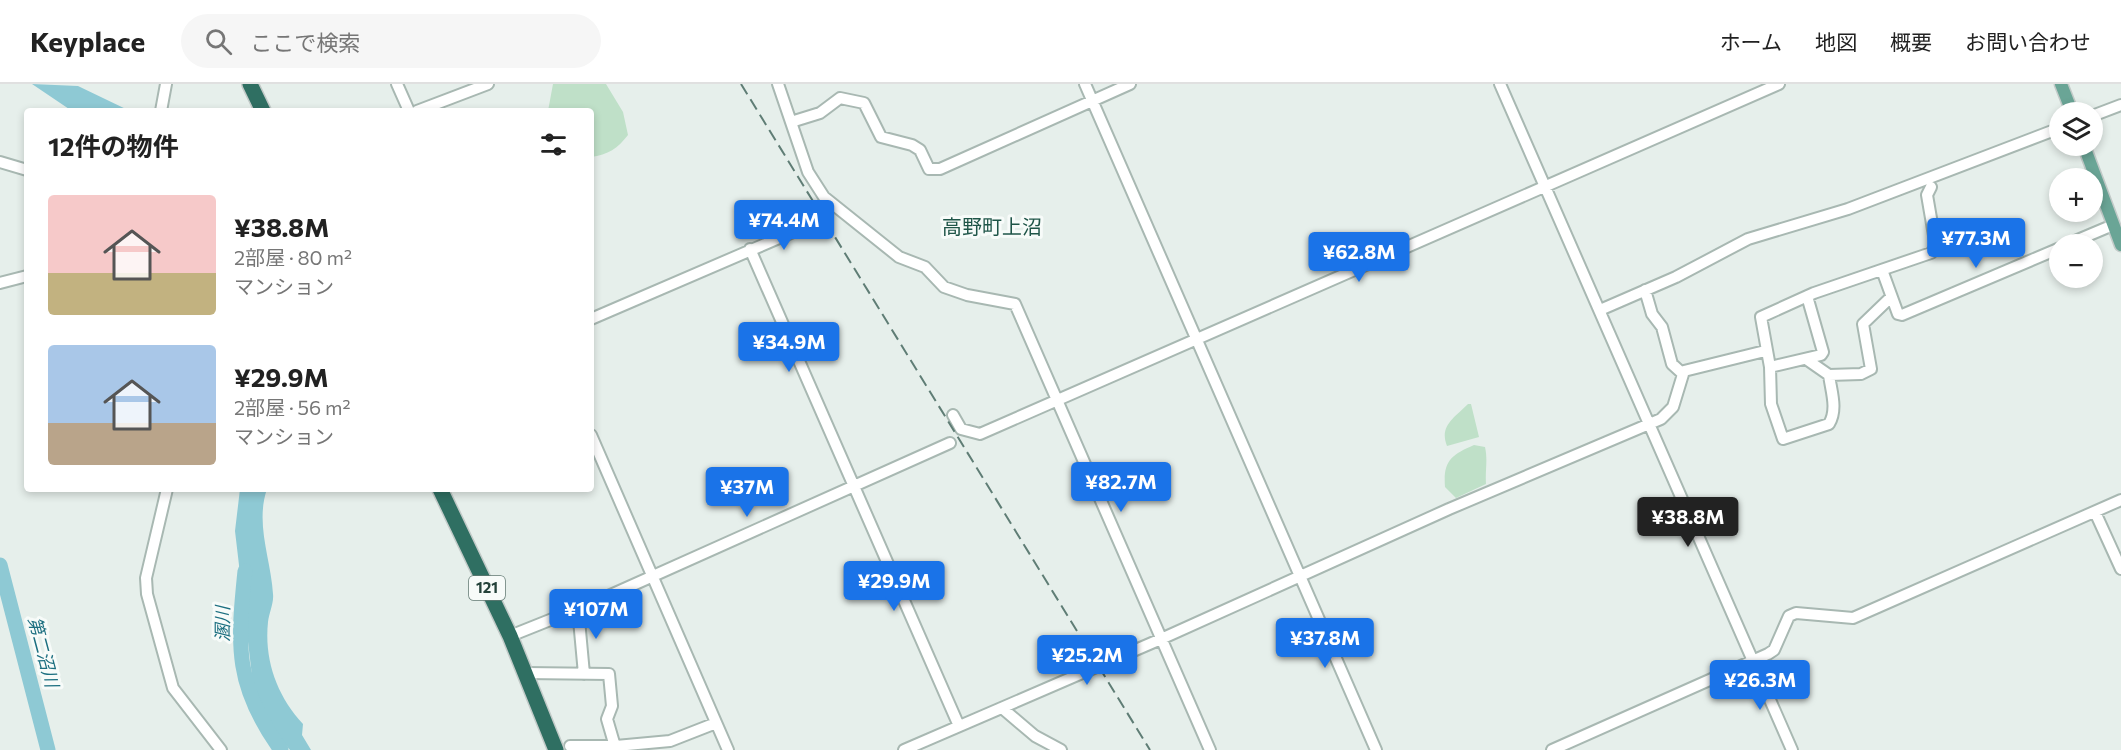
<!DOCTYPE html>
<html lang="ja">
<head>
<meta charset="utf-8">
<style>
  body { margin:0; font-family:Commissioner,"Noto Sans JP",sans-serif; background:#f6f6f6; color:#222; height:100vh; display:flex; flex-direction:column; font-size:22px; white-space:nowrap }
  * { box-sizing:border-box; margin:0 }
  p { font-size:20px; color:#767676 }
  .icon { flex:none; width:33px; height:33px; fill:none; stroke:currentColor; stroke-width:2; stroke-linecap:round; stroke-linejoin:round }
  .map { position:relative; flex:1; overflow:hidden }
  .drawer { position:absolute; left:24px; top:24px; width:570px; height:384px; display:flex; flex-direction:column; background:#fff; border-radius:6px; box-shadow:0 3px 9px #0003 }
  .drawer>* { flex:none }
  .tools { position:absolute; left:2049px; top:18px; display:grid; gap:12px }
  .tools a { display:grid; place-items:center; width:54px; height:54px; border-radius:50%; background:#fff; box-shadow:0 3px 9px #0003; font-size:30px }
  .price { position:absolute; translate:-50% -51px; padding:0 14px; border-radius:6px; background:#1a73e8; color:#fff; font-size:20px; line-height:39px; filter:drop-shadow(0 2px 3px #0008) }
  .price::after { content:''; position:absolute; left:50%; top:36px; width:18px; height:14px; margin-left:-9px; background:inherit; clip-path:polygon(0 0,100% 0,50% 100%) }
  .price.current { background:#222; color:#fff }
  ul { padding:0; list-style:none }
  li { display:flex; align-items:center; gap:18px; height:150px; padding:0 24px }
  li span { display:grid; place-items:center; flex:none; width:168px; height:120px; border-radius:6px; color:#555 }
  li>.icon { margin-inline-start:auto }
  span .icon { width:72px; height:72px; fill:#fffc; stroke-width:1 }
  li b { font-size:26px }
  h2 { display:flex; justify-content:space-between; align-items:center; height:72px; padding:0 24px; font-size:26px }
  header { display:flex; align-items:center; gap:36px; box-sizing:border-box; height:84px; padding:0 30px; background:#fff; border-bottom:2px solid #e0e0e0 }
  header strong { font-size:28px }
  nav { display:flex; gap:33px; margin-inline-start:auto; font-size:21px }
  .search { width:420px; height:54px; background:#f6f6f6; display:flex; align-items:center; gap:15px; box-sizing:border-box; padding:0 21px; border-radius:33px; color:#767676; font-size:22px }
  .map>svg:first-child { display:block }
  .green { fill:#bfe0c8 }
  .water { fill:#8ec9d4 }
  .lines { fill:none; stroke-linecap:round; stroke-linejoin:round }
  .river { stroke:#8ec9d4; stroke-width:15 }
  .minor-casing { stroke:#a8b8b2; stroke-width:14 }
  .major-casing { stroke:#c2cac8; stroke-width:15 }
  .highway-casing { stroke:#c2cac8; stroke-width:18 }
  .minor { stroke:#fff; stroke-width:10 }
  .major { stroke:#6aa596; stroke-width:12 }
  .highway { stroke:#2f6f62; stroke-width:15 }
  .rail { stroke:#5f7d75; stroke-width:2; stroke-dasharray:12 6; stroke-linecap:butt }
  .labels { text-anchor:middle; stroke-width:6; stroke-linejoin:round; paint-order:stroke }
  .shield { fill:#f7fbf9; stroke:#637a73; stroke-width:1.5 }
  .shield-label { font-size:15px; font-weight:bold; fill:#24423a }
  .water-label { font-size:18px; font-style:italic; fill:#1c6f80; stroke:#f7fbf9 }
  .quarter-label { font-size:20px; fill:#1f5548; stroke:#f7fbf9 }
</style>
</head>
<body>
<header>
<strong>Keyplace</strong>
<div class="search"><svg class="icon" aria-label="search" viewBox="0 0 24 24"><circle cx="10" cy="10" r="6"/><path d="M15 15l6 6"/></svg>ここで検索</div>
<nav><a>ホーム</a><a>地図</a><a>概要</a><a>お問い合わせ</a></nav>
</header>
<div class="map">
<svg width="2121" height="666" viewBox="0 0 2121 666">
  <rect width="100%" height="100%" fill="#e6efeb"/>
  <!-- green -->
  <path class="green" d="M 553,0 L 606,0 L 623,28 L 628,51 C 618,64 608,71 591,73 L 591,27 L 548,27 Z
    M 1468,320 L 1471,320 L 1479,353 L 1447,362 C 1439,342 1454,334 1468,320 Z
    M 1474,361 L 1485,363 C 1488,376 1485,386 1486,400 L 1456,414 L 1445,403 C 1443,377 1451,371 1474,361 Z"/>
  <!-- water -->
  <path class="water" d="M 32,0 L 78,2 L 130,27 L 72,27 Z
    M 240,405 L 267,405 C 255,440 271,475 273,510 C 274,519 269,529 268,538 C 264,576 277,612 303,640 L 302,651 L 311,666 L 290,666 L 270,642 L 254,609 L 235,447 Z"/>
  <g class="lines">
    <!-- river -->
    <path class="river" d="M 0,481 L 48,666
      M 245,487 C 237,563 235,602 281,666"/>
    <defs>
      <path id="minor" d="M 397,0 L 409,27
        M 778,0 L 808,88 L 824,113 L 899,173 L 925,183 L 944,203 L 967,211 L 1015,220 L 1210,666
        M 1085,0 L 1376,666
        M 1500,0 L 1792,666
        M 161,27 L 166,0
        M 417,27 L 488,0
        M 2092,32 L 2121,21
        M 791,38 L 820,29 L 840,14 L 864,19 L 881,53 L 912,61 L 920,66 L 929,85 L 940,85 L 1130,0
        M 0,78 L 27,86
        M 2068,160 L 2113,141
        M 750,165 L 959,642
        M 1882,186 L 1898,230 L 1902,231 L 2060,164
        M 0,199 L 27,192
        M 1645,206 L 1652,230 L 1662,243 L 1672,280 L 1683,290
        M 1890,214 L 1863,240 L 1871,285 L 1861,290 L 1829,291 C 1831,307 1838,325 1829,340 L 1783,355 L 1771,320 L 1770,283 L 1761,233 L 1814,209 L 1931,169 L 1936,163 L 1927,111 L 1931,103
        M 1600,226 L 1676,193 L 1748,155 L 1848,125 L 2060,44
        M 591,235 L 807,142
        M 1806,275 L 1829,291
        M 1770,283 L 1821,271 L 1823,268 L 1807,212
        M 953,331 L 961,345 L 980,350 L 1779,0
        M 591,351 L 728,666
        M 167,405 L 146,494 L 147,510 L 173,604 L 221,666
        M 2095,428 L 2121,485
        M 578,525 L 584,590
        M 510,552 L 595,518 L 950,359
        M 525,589 L 609,590 L 612,622 L 607,635 L 616,666
        M 1002,624 L 1035,652 L 1061,666
        M 570,662 L 616,662 L 670,657 L 716,639
        M 904,666 L 1161,555 L 1449,425 L 1661,335 L 1673,323 L 1684,287 L 1765,267
        M 1552,666 L 1768,570 L 1774,566 L 1789,532 L 1796,529 L 1853,534 L 2121,416"/>
      <path id="major" d="M 2061,0 L 2072,28
        M 2084,62 L 2121,161"/>
      <path id="highway" d="M 250,0 L 263,27
        M 440,405 L 510,552 L 556,666"/>
    </defs>
    <!-- minor casing -->
    <use href="#minor" class="minor-casing"/>
    <!-- major casing -->
    <use href="#major" class="major-casing"/>
    <!-- highway casing -->
    <use href="#highway" class="highway-casing"/>
    <!-- minor -->
    <use href="#minor" class="minor"/>
    <!-- major -->
    <use href="#major" class="major"/>
    <!-- highway -->
    <use href="#highway" class="highway"/>
    <!-- rail -->
    <path class="rail" d="M 741,0 L 1150,666"/>
  </g>
  <g class="labels">
    <!-- shield labels -->
    <rect class="shield" x="469" y="492" width="36" height="24" rx="4.5"/>
    <g class="shield-label">
      <text x="487" y="509">121</text>
    </g>
    <!-- water labels -->
    <g class="water-label">
      <text transform="translate(223 540) rotate(-90)" y="6">溷川</text>
      <text transform="translate(43 568) rotate(75)" y="6">第二沼川</text>
    </g>
    <!-- quarter labels -->
    <g class="quarter-label">
      <text x="992" y="150">高野町上沼</text>
    </g>
  </g>
</svg>
<div class="tools">
<a><svg class="icon" aria-label="layers" viewBox="0 0 24 24"><path d="M12 4l9 5-9 5-9-5zM3 14l9 5 9-5"/></svg></a>
<a>+</a>
<a>−</a>
</div>
<b class="price" style="left:784px;top:167px">¥74.4M</b>
<b class="price" style="left:1976px;top:185px">¥77.3M</b>
<b class="price" style="left:1359px;top:199px">¥62.8M</b>
<b class="price" style="left:789px;top:289px">¥34.9M</b>
<b class="price" style="left:1121px;top:429px">¥82.7M</b>
<b class="price" style="left:747px;top:434px">¥37M</b>
<b class="price current" style="left:1688px;top:464px">¥38.8M</b>
<b class="price" style="left:894px;top:528px">¥29.9M</b>
<b class="price" style="left:596px;top:556px">¥107M</b>
<b class="price" style="left:1325px;top:585px">¥37.8M</b>
<b class="price" style="left:1087px;top:602px">¥25.2M</b>
<b class="price" style="left:1760px;top:627px">¥26.3M</b>
<section class="drawer">
<h2>12件の物件<svg class="icon" aria-label="filters" viewBox="0 0 24 24"><path d="M4 7h16M4 17h16"/><circle cx="9" cy="7" r="2"/><circle cx="15" cy="17" r="2"/></svg></h2>
<ul>
<li><span style="background:linear-gradient(#f6c9c9 65%,#c2b280 0)"><svg class="icon" aria-label="home" viewBox="0 0 24 24"><path d="M3 11l9-7 9 7M6 9v11h12V9"/></svg></span><div><b>¥38.8M</b><p>2部屋 · 80 m²</p><p>マンション</p></div></li>
<li><span style="background:linear-gradient(#a9c7e8 65%,#b9a48a 0)"><svg class="icon" aria-label="home" viewBox="0 0 24 24"><path d="M3 11l9-7 9 7M6 9v11h12V9"/></svg></span><div><b>¥29.9M</b><p>2部屋 · 56 m²</p><p>マンション</p></div></li>
</ul>
</section>
</div>
</body>
</html>
